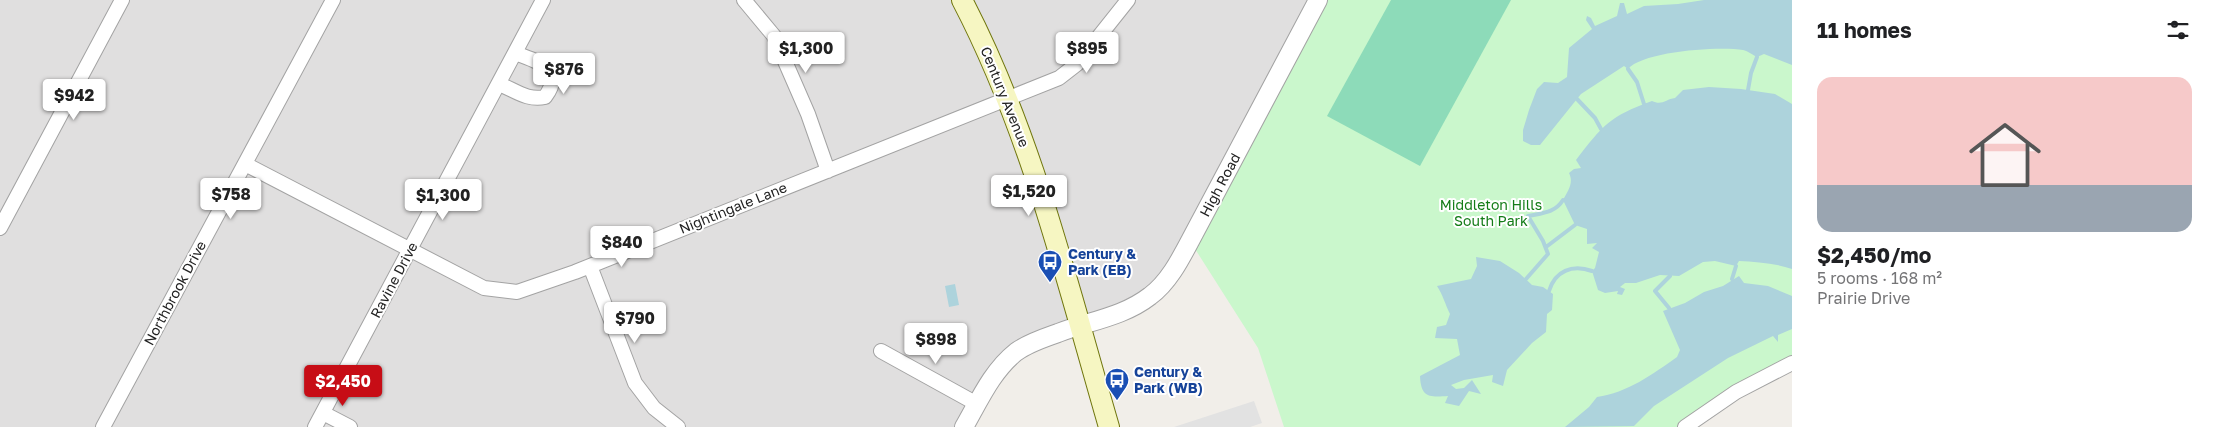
<!DOCTYPE html>
<html lang="en">
<head>
<meta charset="utf-8">
<style>
  body { margin:0; font-family:"Golos Text",sans-serif; background:#f2f2f2; color:#202124; height:100vh; display:flex; flex-direction:column; font-size:19px; white-space:nowrap }
  * { box-sizing:border-box; margin:0 }
  p { font-size:16px; color:#757577 }
  .icon { flex:none; width:28px; height:28px; fill:none; stroke:currentColor; stroke-width:2; stroke-linecap:round; stroke-linejoin:round }
  .map { position:relative; flex:1; overflow:hidden }
  .details { display:flex; flex-direction:column; background:#fff; width:425px }
  .details>* { flex:none }
  .price { position:absolute; translate:-50% -42px; padding:0 11px; border-radius:5px; background:#fff; color:#222; font-size:16px; line-height:32px; filter:drop-shadow(0 1px 2px #0008) }
  .price::after { content:''; position:absolute; left:50%; top:30px; width:15px; height:11px; margin-left:-8px; background:inherit; clip-path:polygon(0 0,100% 0,50% 100%) }
  .price.on { background:#c70d16; color:#fff }
  ul { padding:0; list-style:none }
  li { display:grid; align-content:center; gap:10px; height:265px; padding:0 25px }
  li+li { border-top:1px solid #e0e0e0 }
  li span { display:grid; place-items:center; height:155px; border-radius:15px; color:#555 }
  li>.icon { margin-inline-start:auto }
  span .icon { width:90px; height:90px; fill:#fffc; stroke-width:1 }
  li b { font-size:21px }
  h2 { display:flex; justify-content:space-between; align-items:center; height:60px; padding:0 25px; font-size:21px }
  main { display:flex; flex:1; min-height:0 }
  .map>svg:first-child { display:block }
  .residential { fill:#e0dfdf }
  .park { fill:#caf7cc }
  .pitch { fill:#8ddbb9 }
  .parking { fill:#e2e2e2 }
  .water { fill:#add3dc }
  .lines { fill:none; stroke-linecap:round; stroke-linejoin:round }
  .stream { stroke:#add3dc; stroke-width:4 }
  .minor-casing { stroke:#a3a3a3; stroke-width:16 }
  .tertiary-casing { stroke:#a3a3a3; stroke-width:20 }
  .secondary-casing { stroke:#6f750c; stroke-width:22 }
  .minor { stroke:#fff; stroke-width:14 }
  .tertiary { stroke:#fff; stroke-width:18 }
  .secondary { stroke:#f6f6c2; stroke-width:20 }
  .labels { text-anchor:middle; stroke-width:4; stroke-linejoin:round; paint-order:stroke }
  .street-label { font-size:14px; fill:#222; stroke:#fff }
  .park-label { font-size:14px; fill:#137c17; stroke:#fff }
  .transit-label { font-size:14px; font-weight:bold; fill:#164399; stroke:#fff; text-anchor:start }
</style>
</head>
<body>
<main>
<div class="map">
<svg width="1792" height="427" viewBox="0 0 1792 427">
  <rect width="100%" height="100%" fill="#f1eee9"/>
  <!-- residential -->
  <path class="residential" d="M 0,0 L 1318,0 L 1161,285 L 1018,350 L 964,427 L 0,427 Z"/>
  <!-- park -->
  <path class="park" d="M 1318,0 L 1792,0 L 1792,363 L 1685,427 L 1284,427 L 1258,348 L 1190,241 Z"/>
  <!-- pitch -->
  <path class="pitch" d="M 1391,0 L 1511,0 L 1420,166 L 1327,116 Z"/>
  <!-- parking -->
  <path class="parking" d="M 1254,401 L 1262,423 L 1250,427 L 1174,427 Z"/>
  <!-- water -->
  <path class="water" d="M 1704,0 L 1792,0 L 1792,65 L 1764,54 L 1757,57 C 1753,55 1748,51 1743,50 C 1720,46 1643,51 1628,69 L 1624,66 L 1581,94 L 1540,145 L 1531,145 L 1523,141 L 1523,130 L 1529,110 L 1537,89 L 1544,82 L 1558,83 L 1567,77 L 1569,48 L 1592,29 L 1586,20 L 1587,16 L 1591,18 L 1595,26 L 1617,16 L 1620,3 L 1624,3 L 1627,14 L 1644,6 L 1678,4 Z
    M 1709,87 L 1741,89 L 1775,94 L 1792,104 L 1792,269 C 1775,263 1756,262 1739,261 L 1736,266 L 1715,261 L 1703,262 L 1679,276 L 1660,275 L 1636,283 L 1625,283 L 1620,287 L 1625,289 L 1622,295 L 1617,294 L 1618,291 L 1605,293 L 1598,290 L 1592,271 L 1595,268 L 1599,252 L 1592,248 L 1597,243 L 1587,244 L 1587,229 L 1575,225 L 1563,200 C 1568,191 1574,183 1569,173 L 1574,169 L 1581,168 L 1576,160 C 1603,125 1610,116 1652,101 C 1662,106 1666,99 1675,98 L 1683,90 Z
    M 1476,257 L 1500,261 L 1519,273 L 1532,285 L 1543,287 L 1553,294 L 1552,310 L 1547,314 L 1546,332 L 1532,343 L 1507,370 L 1503,386 L 1492,382 L 1493,375 L 1464,380 L 1451,385 L 1456,389 L 1464,388 L 1472,380 L 1481,394 L 1469,391 L 1459,406 L 1445,403 L 1448,396 C 1429,397 1421,398 1420,376 L 1460,355 L 1457,339 L 1435,338 L 1437,327 L 1446,325 L 1450,314 C 1445,304 1443,295 1437,286 L 1471,279 L 1477,266 Z
    M 1739,276 L 1744,283 L 1768,286 L 1792,296 L 1792,329 L 1778,335 L 1778,342 L 1773,336 L 1728,358 L 1654,406 L 1634,426 L 1565,427 L 1589,407 L 1597,397 C 1627,393 1653,374 1677,357 L 1680,350 L 1663,311 L 1685,303 L 1704,292 L 1723,286 Z
    M 955,284 L 959,305 L 949,307 L 945,286 Z"/>
  <g class="lines">
    <!-- stream -->
    <path class="stream" d="M 1628,69 L 1637,82 L 1644,104
      M 1748,90 L 1751,73 L 1757,57
      M 1577,99 L 1595,118 L 1601,129
      M 1546,247 L 1575,225
      M 1526,279 L 1548,254 L 1543,241 L 1528,216 C 1542,213 1555,213 1563,200
      M 1732,279 L 1736,266
      M 1549,291 C 1555,271 1572,264 1592,271
      M 1669,308 L 1655,291 L 1670,276"/>
    <defs>
      <path id="minor" d="M 744,0 L 774,36 L 808,114 L 828,171
        M 499,84 C 515,90 527,101 545,97 C 566,68 538,62 515,53
        M 245,164 L 484,288 L 517,292 L 575,272 L 1059,78 L 1077,64 L 1128,0
        M 0,228 L 122,0
        M 590,266 L 635,383 L 654,408 L 678,427
        M 881,351 L 977,404
        M 323,413 L 350,427
        M 103,427 L 333,0
        M 315,427 L 543,0
        M 1685,427 L 1736,392 L 1792,363"/>
      <path id="tertiary" d="M 964,427 C 979,401 992,371 1016,352 C 1028,343 1044,338 1058,333 C 1089,321 1123,317 1150,296 C 1168,283 1180,260 1190,241 L 1318,0"/>
      <path id="secondary" d="M 962,0 C 1032,134 1067,283 1109,427"/>
    </defs>
    <!-- minor casing -->
    <use href="#minor" class="minor-casing"/>
    <!-- tertiary casing -->
    <use href="#tertiary" class="tertiary-casing"/>
    <!-- secondary casing -->
    <use href="#secondary" class="secondary-casing"/>
    <!-- minor -->
    <use href="#minor" class="minor"/>
    <!-- tertiary -->
    <use href="#tertiary" class="tertiary"/>
    <!-- secondary -->
    <use href="#secondary" class="secondary"/>
  </g>
  <!-- icons -->
  <defs>
    <symbol id="bus-pin" viewBox="-11 -11 22 30"><path d="M0 17L-7.5 6A9.5 9.5 0 1 1 7.5 6Z" fill="#1a4fb4" stroke="#fff"/><path d="M-5-6H5V4H4V6H2V4H-2V6H-4V4H-5ZM-3.5-4V0h7V-4ZM-3.5 1.2v1.5H-2V1.2ZM2 1.2v1.5H3.5V1.2Z" fill="#fff"/></symbol>
  </defs>
  <g fill-rule="evenodd">
    <use href="#bus-pin" x="1036" y="248" width="28" height="38"/>
    <use href="#bus-pin" x="1103" y="366" width="28" height="38"/>
  </g>
  <g class="labels">
    <!-- street labels -->
    <g class="street-label">
      <text transform="translate(1005 97) rotate(68)" y="5">Century Avenue</text>
      <text transform="translate(1220 185) rotate(-62)" y="5">High Road</text>
      <text transform="translate(733 208) rotate(-22)" y="5">Nightingale Lane</text>
      <text transform="translate(394 280) rotate(-62)" y="5">Ravine Drive</text>
      <text transform="translate(175 293) rotate(-62)" y="5">Northbrook Drive</text>
    </g>
    <!-- park labels -->
    <g class="park-label">
      <text x="1491" y="210">Middleton Hills<tspan x="1491" dy="16">South Park</tspan></text>
    </g>
    <!-- transit labels -->
    <g class="transit-label">
      <text x="1068" y="259">Century &amp;<tspan x="1068" dy="16">Park (EB)</tspan></text>
      <text x="1134" y="377">Century &amp;<tspan x="1134" dy="16">Park (WB)</tspan></text>
    </g>
  </g>
</svg>
<b class="price" style="left:806px;top:74px">$1,300</b>
<b class="price" style="left:1087px;top:74px">$895</b>
<b class="price" style="left:564px;top:95px">$876</b>
<b class="price" style="left:74px;top:121px">$942</b>
<b class="price" style="left:1029px;top:217px">$1,520</b>
<b class="price" style="left:231px;top:220px">$758</b>
<b class="price" style="left:443px;top:221px">$1,300</b>
<b class="price" style="left:622px;top:268px">$840</b>
<b class="price" style="left:635px;top:344px">$790</b>
<b class="price" style="left:936px;top:365px">$898</b>
<b class="price on" style="left:343px;top:407px">$2,450</b>
</div>
<section class="details">
<h2>11 homes<svg class="icon" aria-label="filters" viewBox="0 0 24 24"><path d="M4 7h16M4 17h16"/><circle cx="9" cy="7" r="2"/><circle cx="15" cy="17" r="2"/></svg></h2>
<ul>
<li><span style="background:linear-gradient(#f6c9c9 70%,#9aa5b1 0)"><svg class="icon" aria-label="home" viewBox="0 0 24 24"><path d="M3 11l9-7 9 7M6 9v11h12V9"/></svg></span><div><b>$2,450/mo</b><p>5 rooms · 168 m²</p><p>Prairie Drive</p></div></li>
</ul>
</section>
</main>
</body>
</html>
